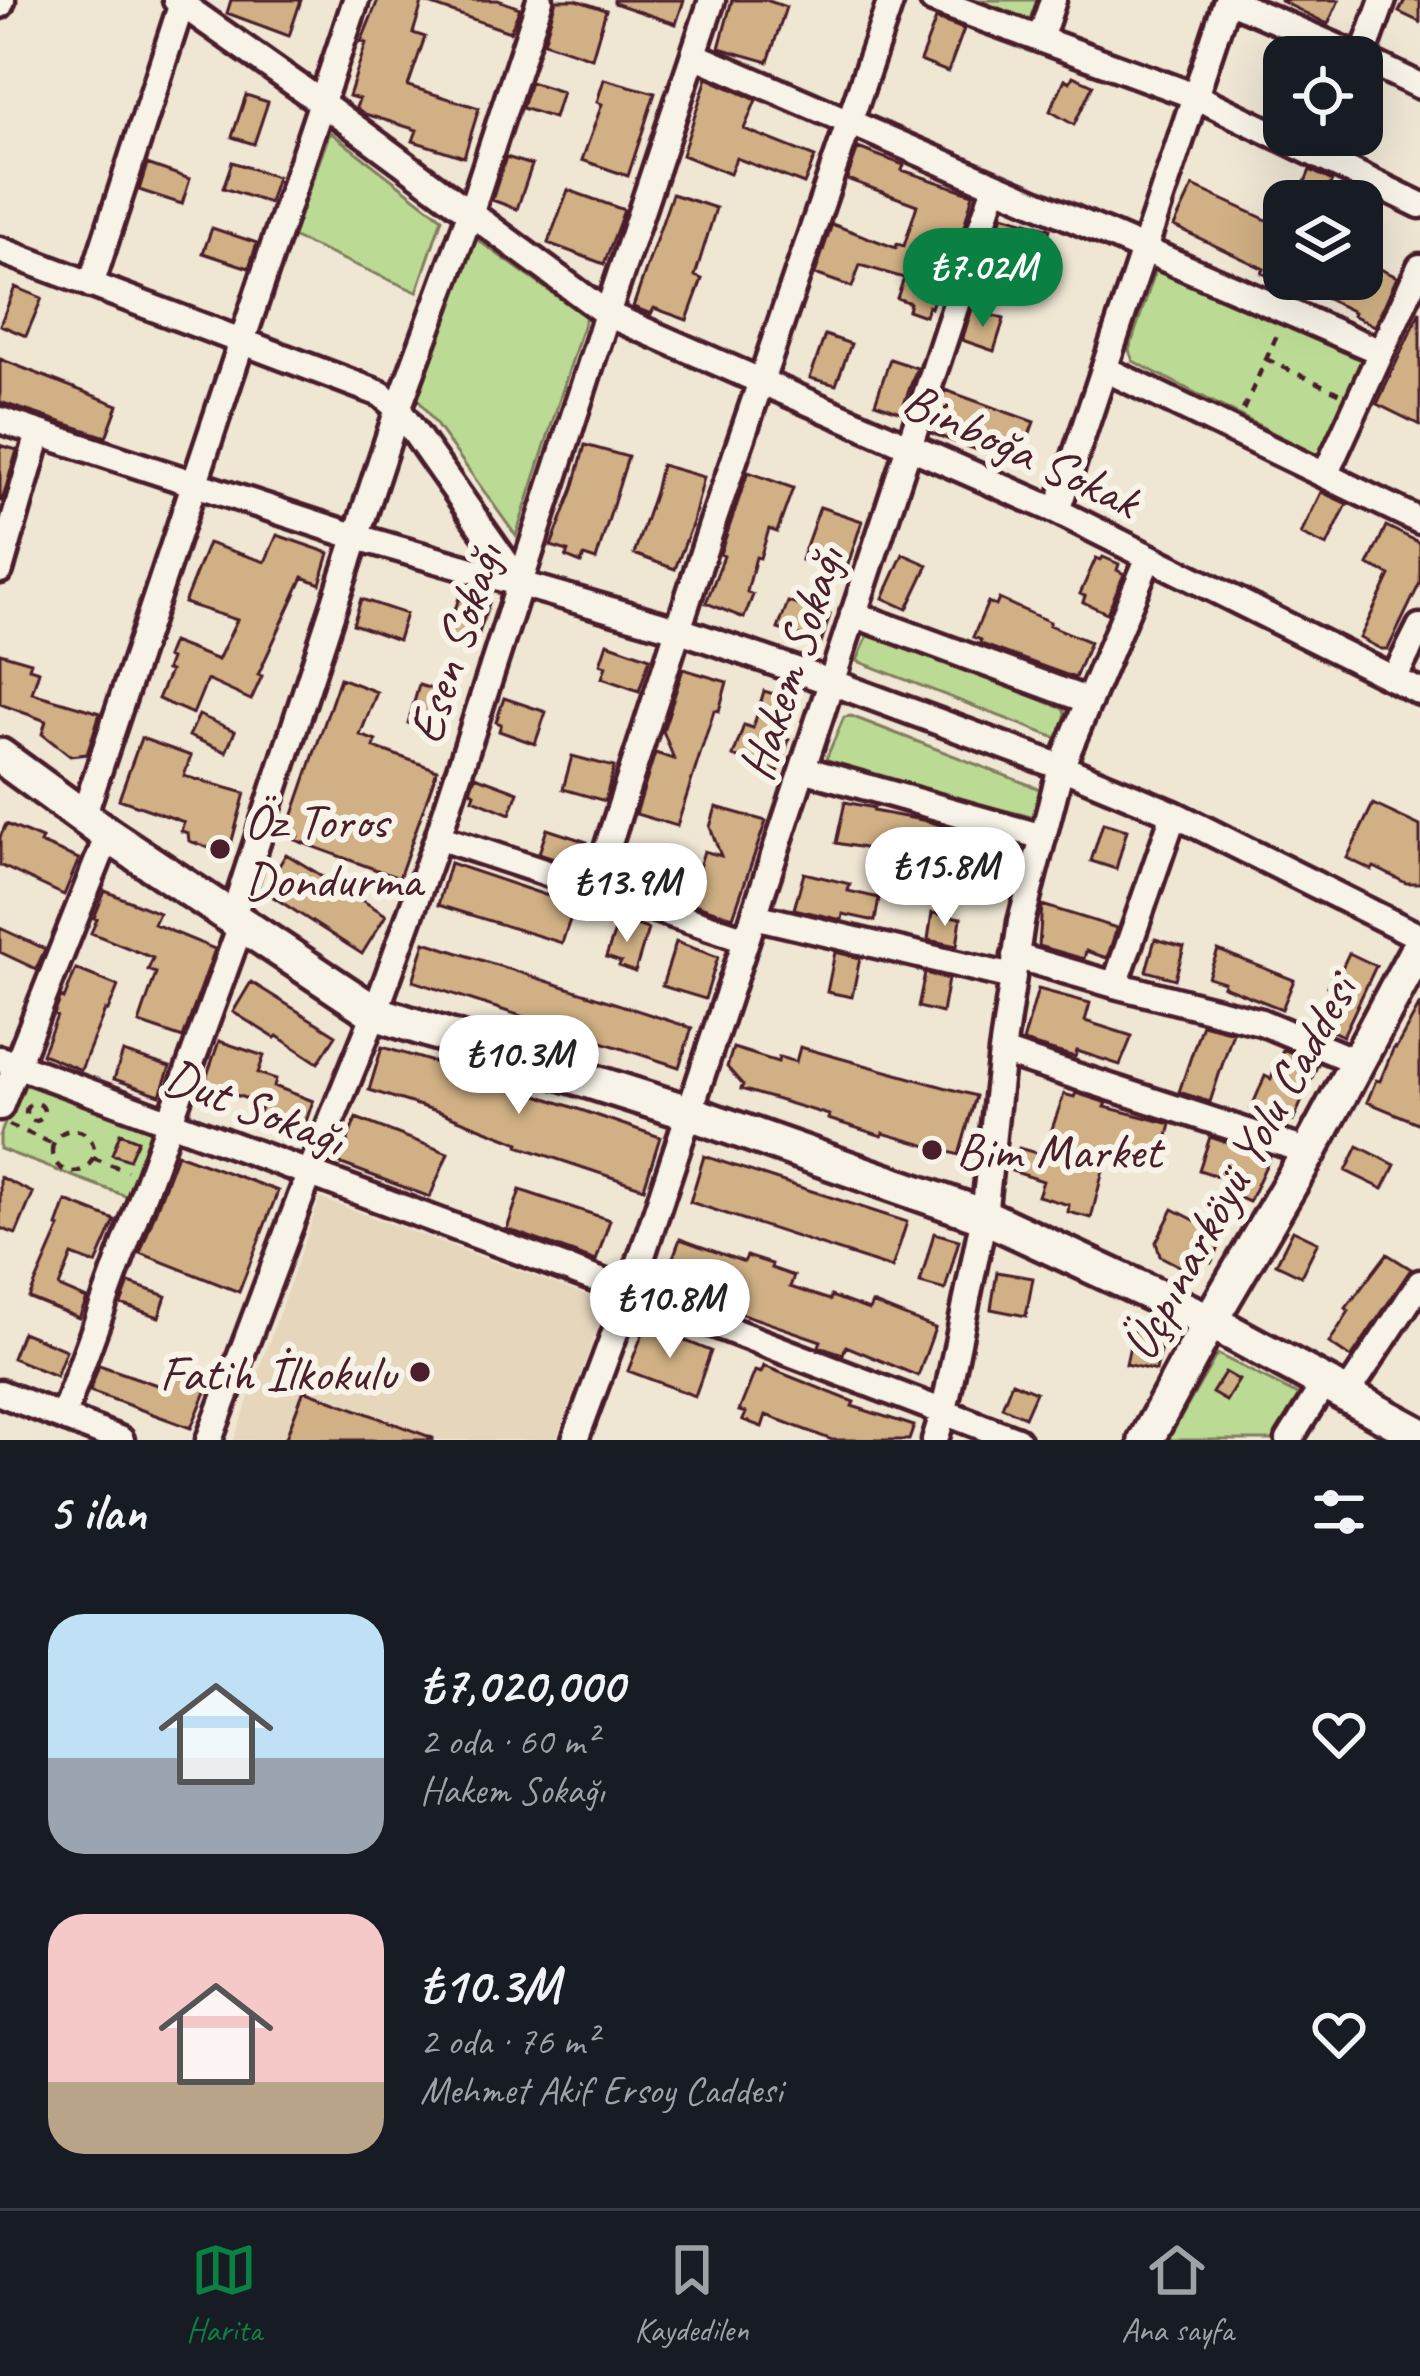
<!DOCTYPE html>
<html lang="tr">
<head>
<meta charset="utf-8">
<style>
  body { margin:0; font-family:Caveat,sans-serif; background:#20242c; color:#f1f3f6; height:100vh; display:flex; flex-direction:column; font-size:45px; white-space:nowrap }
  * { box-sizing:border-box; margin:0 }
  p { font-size:39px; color:#9ea1a6 }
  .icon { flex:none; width:66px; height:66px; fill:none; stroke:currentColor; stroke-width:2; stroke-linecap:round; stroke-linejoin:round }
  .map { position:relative; height:1440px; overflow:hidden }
  .side { display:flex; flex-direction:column; background:#171b24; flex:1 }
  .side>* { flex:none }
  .controls { position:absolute; left:1263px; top:36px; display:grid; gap:24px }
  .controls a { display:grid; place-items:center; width:120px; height:120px; border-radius:24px; background:#171b24; box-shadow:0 12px 48px #0002; font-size:60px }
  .price { position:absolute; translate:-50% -102px; padding:0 27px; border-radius:42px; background:#fff; color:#222; font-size:39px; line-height:78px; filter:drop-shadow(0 3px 6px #0008) }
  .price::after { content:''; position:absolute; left:50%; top:72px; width:36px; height:27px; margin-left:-18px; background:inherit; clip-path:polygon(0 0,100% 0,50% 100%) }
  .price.current { background:#0b8043; color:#fff }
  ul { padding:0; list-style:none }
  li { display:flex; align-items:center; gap:36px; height:300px; padding:0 48px }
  li span { display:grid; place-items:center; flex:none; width:336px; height:240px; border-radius:36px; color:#555 }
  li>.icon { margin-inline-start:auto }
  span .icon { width:144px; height:144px; fill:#fffc; stroke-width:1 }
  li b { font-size:51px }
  h2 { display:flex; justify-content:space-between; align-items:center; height:144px; padding:0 48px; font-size:51px }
  .tabs { display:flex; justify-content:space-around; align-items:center; height:168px; border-top:3px solid #363941; background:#171b24; font-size:33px; color:#9ea1a6 }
  .tabs a { display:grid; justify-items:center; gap:6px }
  .tabs .current { color:#0b8043 }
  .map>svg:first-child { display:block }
  .built { fill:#e6d6bc }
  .green { fill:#bbdb94; stroke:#827d60; stroke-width:3 }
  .building { fill:#d0b084; stroke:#4a1f2b; stroke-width:3 }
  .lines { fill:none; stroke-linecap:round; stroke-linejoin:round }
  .street-casing { stroke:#4a1f2b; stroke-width:33 }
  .secondary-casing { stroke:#4a1f2b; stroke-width:42 }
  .path { stroke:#4a1f2b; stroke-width:4.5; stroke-dasharray:9 9; stroke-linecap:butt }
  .street { stroke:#f7f3e8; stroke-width:24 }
  .secondary { stroke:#f7f3e8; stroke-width:33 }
  .poi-dot { fill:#4a1f2b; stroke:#f7f3e8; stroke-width:4.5 }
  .labels { text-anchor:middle; stroke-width:12; stroke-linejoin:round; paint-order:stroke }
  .street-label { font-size:51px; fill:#4a1f2b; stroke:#f7f3e8 }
  .poi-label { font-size:51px; fill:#4a1f2b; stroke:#f7f3e8; text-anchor:start }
</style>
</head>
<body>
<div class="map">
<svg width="1420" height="1440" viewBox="0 0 1420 1440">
  <rect width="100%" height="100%" fill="#efe6d4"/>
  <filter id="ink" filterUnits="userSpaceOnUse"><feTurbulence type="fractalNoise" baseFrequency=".00833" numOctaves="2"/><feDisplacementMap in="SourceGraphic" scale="24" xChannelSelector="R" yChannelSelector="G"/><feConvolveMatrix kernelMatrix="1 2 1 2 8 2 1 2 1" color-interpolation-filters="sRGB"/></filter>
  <g filter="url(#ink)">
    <!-- built -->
    <path class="built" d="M 320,1198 L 607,1303 L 556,1440 L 234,1440 Z"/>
    <!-- green -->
    <path class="green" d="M 968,0 L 1037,0 L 1029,22 Z
      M 330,132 L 442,218 L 417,292 L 292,237 Z
      M 472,236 L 586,317 L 516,536 L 415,395 Z
      M 1165,266 L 1366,353 L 1319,456 L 1133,361 L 1129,350 L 1156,269 Z
      M 870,630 L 1064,709 L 1067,728 L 1056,738 L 857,661 Z
      M 851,716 L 1040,789 L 1044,798 L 1036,818 L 829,766 L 826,759 L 844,717 Z
      M 21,1081 L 156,1132 L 131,1198 L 0,1149 L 0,1136 Z
      M 1217,1354 L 1302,1397 L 1277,1440 L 1168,1440 Z"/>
    <!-- building -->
    <path class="building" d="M 231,0 L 301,0 L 289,36 L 227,13 Z
      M 378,0 L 423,0 L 413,33 L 425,37 L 408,86 L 479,108 L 464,157 L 413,141 L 417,130 L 365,114 L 356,108 L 359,99 L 349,96 L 366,43 L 361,42 Z
      M 426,0 L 498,0 L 520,8 L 510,32 L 426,3 Z
      M 556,0 L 576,0 L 606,10 L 592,58 L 544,42 Z
      M 614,0 L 684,0 L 676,24 L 614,3 Z
      M 732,0 L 766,0 L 786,7 L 768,62 L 719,48 Z
      M 1279,0 L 1339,0 L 1328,24 Z
      M 1405,0 L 1420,0 L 1420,22 L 1399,12 Z
      M 936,19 L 964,29 L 948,72 L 920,61 Z
      M 1073,76 L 1093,85 L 1074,125 L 1050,111 L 1065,79 L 1070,82 Z
      M 707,78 L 756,100 L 744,129 L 815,157 L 804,184 L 736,158 L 730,174 L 682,155 Z
      M 604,79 L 655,93 L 628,176 L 582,160 L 602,104 L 597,102 Z
      M 530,82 L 562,92 L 554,118 L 522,108 Z
      M 246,95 L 268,102 L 254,144 L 232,137 Z
      M 858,148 L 904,165 L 902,170 L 973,194 L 965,223 L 957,244 L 952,243 L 931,308 L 928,306 L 925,316 L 908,310 L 910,303 L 897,298 L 904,278 L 860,265 L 852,287 L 815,274 L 832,224 L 896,248 L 897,244 L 904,246 L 917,205 L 847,179 Z
      M 506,157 L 532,165 L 517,209 L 492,200 Z
      M 232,162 L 277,177 L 269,203 L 223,188 Z
      M 147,164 L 190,179 L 182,204 L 139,190 Z
      M 1310,170 L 1332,181 L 1323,201 L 1297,201 Z
      M 1193,186 L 1284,228 L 1284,283 L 1262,273 L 1264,269 L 1174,226 Z
      M 568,190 L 624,210 L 604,264 L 548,243 Z
      M 672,194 L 716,208 L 695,276 L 702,279 L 687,320 L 654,308 L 651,314 L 633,307 Z
      M 1003,215 L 1050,229 L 1034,282 L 985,268 Z
      M 212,228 L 257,243 L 249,268 L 203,253 Z
      M 1362,265 L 1372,270 L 1374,266 L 1397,277 L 1375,326 L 1353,315 L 1354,312 L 1323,297 L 1331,279 L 1362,279 Z
      M 15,287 L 42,298 L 26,336 L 0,325 Z
      M 972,309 L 1004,319 L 994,351 L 962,340 Z
      M 1420,311 L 1420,425 L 1377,404 Z
      M 825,335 L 851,344 L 836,385 L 810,378 Z
      M 0,359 L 118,405 L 106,437 L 0,402 Z
      M 890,359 L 917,368 L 901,412 L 875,403 Z
      M 945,390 L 1034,422 L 1018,465 L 931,433 Z
      M 0,445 L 17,450 L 2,501 L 0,501 Z
      M 585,445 L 628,457 L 596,560 L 584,556 L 581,563 L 566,557 L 568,551 L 551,546 L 573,489 Z
      M 661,465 L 704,477 L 693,522 L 675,569 L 634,554 L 655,492 Z
      M 748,472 L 793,488 L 777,532 L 769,529 L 760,558 L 756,557 L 747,592 L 753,595 L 744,618 L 706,603 L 724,556 L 720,554 Z
      M 1321,492 L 1347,504 L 1327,546 L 1301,534 Z
      M 820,507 L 862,521 L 845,574 L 801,560 Z
      M 1386,526 L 1420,543 L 1420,583 L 1388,649 L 1381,649 L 1360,638 L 1390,575 L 1368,565 Z
      M 277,535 L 329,553 L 320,584 L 303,577 L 258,675 L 262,676 L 251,700 L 207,680 L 193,714 L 158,699 L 170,671 L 166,670 L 170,659 L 166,657 L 172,642 L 218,660 L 237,620 L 184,603 L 208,543 L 265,562 Z
      M 903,554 L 928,565 L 907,609 L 883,598 Z
      M 1103,557 L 1119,564 L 1117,570 L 1124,574 L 1107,613 L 1083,602 L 1085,596 L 1080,594 L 1096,558 L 1101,560 Z
      M 471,597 L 489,603 L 472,654 L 457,649 L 459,645 L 445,640 L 459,598 L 469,602 Z
      M 361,599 L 406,614 L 398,640 L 353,624 Z
      M 999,599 L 1050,622 L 1049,625 L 1090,642 L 1075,678 L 984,645 L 980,643 L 981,640 L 973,637 L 988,602 L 996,606 Z
      M 788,602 L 830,615 L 821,643 L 778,629 Z
      M 607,643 L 650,658 L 639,691 L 602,678 L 606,666 L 600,664 Z
      M 0,653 L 31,662 L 29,668 L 39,671 L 32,693 L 100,713 L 87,754 L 70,756 L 42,734 L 46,721 L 0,704 Z
      M 683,669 L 727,682 L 719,711 L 714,710 L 713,714 L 677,826 L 636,814 L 655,753 L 674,759 L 663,731 Z
      M 340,678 L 377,692 L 360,735 L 376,741 L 374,747 L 437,770 L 399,878 L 295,840 L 298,836 L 287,832 Z
      M 419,685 L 442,692 L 431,730 L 408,723 Z
      M 764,691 L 790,699 L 778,736 L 789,740 L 778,772 L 733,756 L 744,725 L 753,728 Z
      M 504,698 L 546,712 L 535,744 L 499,731 L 501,724 L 496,722 Z
      M 199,715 L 235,731 L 226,752 L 189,736 Z
      M 141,738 L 191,756 L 184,776 L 245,793 L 230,848 L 222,845 L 215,850 L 189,841 L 188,833 L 181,831 L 184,822 L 119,799 Z
      M 572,756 L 614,767 L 605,801 L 563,789 Z
      M 475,776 L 518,792 L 510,814 L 473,799 L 475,793 L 470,791 Z
      M 845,802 L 874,808 L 873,811 L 927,821 L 944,826 L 943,828 L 985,839 L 975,878 L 907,860 L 908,856 L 836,843 Z
      M 1373,804 L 1420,826 L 1420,883 L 1406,883 L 1374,867 L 1372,870 L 1347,858 Z
      M 716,807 L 766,821 L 733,917 L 688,902 L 704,851 L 721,856 L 710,827 Z
      M 1103,823 L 1127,830 L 1116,869 L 1091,861 Z
      M 6,824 L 42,839 L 40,843 L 79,859 L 64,895 L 0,865 L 0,837 Z
      M 547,829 L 587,842 L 581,860 L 571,856 L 569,863 L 539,853 Z
      M 286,854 L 386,915 L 362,954 L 264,891 Z
      M 623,854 L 666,867 L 659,890 L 615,877 Z
      M 450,863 L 575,905 L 562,943 L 438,905 Z
      M 804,873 L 850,884 L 848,891 L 879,898 L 875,921 L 843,914 L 842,920 L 794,909 Z
      M 105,891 L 159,913 L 154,924 L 215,949 L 183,1038 L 139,1023 L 156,973 L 148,970 L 153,958 L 91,933 L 97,919 L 94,918 Z
      M 1042,905 L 1117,928 L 1107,958 L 1086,951 L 1084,959 L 1039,946 Z
      M 932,913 L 961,918 L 957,946 L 928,940 Z
      M 619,919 L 648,929 L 635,972 L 619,966 L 621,962 L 606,957 Z
      M 0,928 L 45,949 L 36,969 L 0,952 Z
      M 1155,939 L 1184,947 L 1175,979 L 1146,971 Z
      M 425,942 L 692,1028 L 679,1067 L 413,981 Z
      M 676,942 L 718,957 L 705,999 L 662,986 Z
      M 1218,950 L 1294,980 L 1282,1009 L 1223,986 L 1224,982 L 1208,977 Z
      M 835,952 L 860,958 L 852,997 L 827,992 Z
      M 1349,953 L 1376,966 L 1343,1036 L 1317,1024 L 1334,989 L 1327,986 L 1335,970 L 1340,972 Z
      M 76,969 L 118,986 L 108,1011 L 105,1010 L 81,1070 L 42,1054 L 57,1016 L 54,1015 L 61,997 L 64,999 Z
      M 925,973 L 948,979 L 942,1013 L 918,1007 Z
      M 251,982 L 336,1035 L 318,1063 L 277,1036 L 275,1038 L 233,1012 Z
      M 1038,989 L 1090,1003 L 1085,1021 L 1132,1036 L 1120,1065 L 1077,1051 L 1075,1057 L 1023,1042 Z
      M 1420,1004 L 1420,1124 L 1367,1102 L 1376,1080 L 1380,1081 L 1394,1047 L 1396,1048 Z
      M 1202,1024 L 1233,1032 L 1210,1102 L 1179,1092 Z
      M 219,1041 L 264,1056 L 258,1073 L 276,1079 L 274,1086 L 313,1101 L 301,1136 L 256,1121 L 262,1104 L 204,1084 Z
      M 382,1047 L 457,1069 L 533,1098 L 534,1094 L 660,1137 L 644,1188 L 518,1146 L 519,1143 L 440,1112 L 369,1090 Z
      M 800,1047 L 976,1096 L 959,1155 L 883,1133 L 882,1136 L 828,1119 L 829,1115 L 741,1089 L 743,1085 L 727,1067 L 733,1048 L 778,1062 L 779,1057 L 796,1062 Z
      M 1283,1049 L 1318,1064 L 1293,1121 L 1276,1114 L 1274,1119 L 1251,1109 L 1265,1076 L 1271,1079 Z
      M 123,1052 L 170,1067 L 160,1095 L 114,1079 Z
      M 1076,1093 L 1107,1103 L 1105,1107 L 1171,1124 L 1161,1164 L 1108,1151 L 1091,1218 L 1068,1212 L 1069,1205 L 1038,1196 L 1043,1181 L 1012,1171 L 1019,1148 L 1043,1155 L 1064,1094 L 1074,1097 Z
      M 356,1118 L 448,1153 L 430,1197 L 339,1163 Z
      M 120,1133 L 138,1140 L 129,1160 L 112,1154 Z
      M 1210,1137 L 1270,1157 L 1249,1202 L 1226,1192 L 1230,1180 L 1199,1170 Z
      M 1358,1146 L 1395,1165 L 1383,1189 L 1346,1171 Z
      M 177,1154 L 278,1191 L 239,1292 L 140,1253 Z
      M 704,1156 L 907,1222 L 892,1268 L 690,1202 Z
      M 0,1177 L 33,1193 L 16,1234 L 0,1228 Z
      M 520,1190 L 610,1220 L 596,1261 L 507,1229 Z
      M 66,1201 L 115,1220 L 96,1264 L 72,1255 L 59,1287 L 87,1299 L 79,1318 L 29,1298 L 60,1227 L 57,1226 Z
      M 1173,1209 L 1225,1236 L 1211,1263 L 1204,1259 L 1201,1264 L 1192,1259 L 1187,1270 L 1160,1256 L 1156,1242 Z
      M 1293,1230 L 1318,1242 L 1301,1276 L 1276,1264 Z
      M 934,1233 L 959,1240 L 945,1290 L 920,1283 Z
      M 680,1239 L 744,1262 L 747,1256 L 772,1264 L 771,1268 L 794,1276 L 790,1287 L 830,1300 L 831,1296 L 869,1310 L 872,1303 L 935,1328 L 918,1376 L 846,1346 L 843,1354 L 819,1346 L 821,1341 L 728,1309 L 729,1306 L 680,1288 L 679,1293 L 662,1287 Z
      M 1387,1254 L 1411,1269 L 1351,1358 L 1329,1343 L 1349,1311 L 1346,1308 Z
      M 997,1272 L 1033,1278 L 1026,1316 L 991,1309 Z
      M 129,1283 L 166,1296 L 159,1317 L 121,1304 Z
      M 646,1325 L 711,1351 L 695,1396 L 628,1371 Z
      M 1134,1327 L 1164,1333 L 1156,1371 L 1126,1364 Z
      M 22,1332 L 66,1350 L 56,1376 L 12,1358 Z
      M 99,1365 L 163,1387 L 171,1366 L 210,1382 L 191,1428 L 90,1391 Z
      M 764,1366 L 854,1402 L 852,1406 L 914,1426 L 909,1440 L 832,1440 L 766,1415 L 762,1427 L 743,1420 L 746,1413 L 739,1411 L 755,1371 L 761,1373 Z
      M 1225,1372 L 1239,1380 L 1226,1401 L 1212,1393 Z
      M 1012,1382 L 1036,1392 L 1025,1417 L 1002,1407 Z
      M 304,1390 L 433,1438 L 433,1440 L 285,1440 Z"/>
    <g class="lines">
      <defs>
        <path id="street" d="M 176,0 L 322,103 L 607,314 L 1057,511 L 1420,692
          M 933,0 L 1195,96 L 1420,205
          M 1228,0 L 1360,57
          M 0,5 L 2,0
          M 1040,39 L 1053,0
          M 694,55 L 1381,352
          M 1362,58 L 1420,86
          M 1362,58 L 1383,0
          M 0,250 L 381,394 L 398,409 L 521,584
          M 91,285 L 183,0
          M 1105,369 L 1420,521
          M 0,420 L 357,537 L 677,629 L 831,682 L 1061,767 L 1174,814 L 1420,937
          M 1325,475 L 1420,267
          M 1057,511 L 1227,0
          M 0,570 L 39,433
          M 853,614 L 1089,701
          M 1394,679 L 1420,627
          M 803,769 L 1043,837
          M 83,817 L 356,0
          M 438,837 L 746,939
          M 594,889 L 713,522 L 891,0
          M 754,916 L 1012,977
          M 232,919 L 398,409 L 470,214 L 540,0
          M 1015,956 L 1115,985 L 1261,1022 L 1357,1062
          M 1115,985 L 1174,814
          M 1002,1052 L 1309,1152
          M 0,1059 L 630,1292 L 1017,1440
          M 0,1107 L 108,835
          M 0,1393 L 121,1440
          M 1347,1394 L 1420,1283
          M 63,1416 L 241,925
          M 209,1440 L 309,1175 L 375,1013 L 438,837 L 607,314 L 712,0
          M 575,1440 L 630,1292 L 995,186
          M 935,1440 L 944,1411 L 984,1216 L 1002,1052 L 1021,922 L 1061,767 L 1149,557
          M 1289,1440 L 1325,1382"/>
        <path id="secondary" d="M 0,756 L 108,835 L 375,1013 L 690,1113 L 984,1216 L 1210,1321 L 1420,1435
          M 1146,1440 L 1210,1321 L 1309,1152 L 1420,945"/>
      </defs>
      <!-- street casing -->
      <use href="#street" class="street-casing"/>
      <!-- secondary casing -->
      <use href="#secondary" class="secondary-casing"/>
      <!-- path -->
      <path class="path" d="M 1266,359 L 1341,394
        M 1243,410 L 1278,333
        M26 1112a9 9 0 1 1 18 0a9 9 0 1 1-18 0Z
        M 9,1125 L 54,1144
        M52 1151a21 21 0 1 1 42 0a21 21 0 1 1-42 0Z
        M 93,1158 L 127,1171"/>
      <!-- street -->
      <use href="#street" class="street"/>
      <!-- secondary -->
      <use href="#secondary" class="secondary"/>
    </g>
  </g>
  <!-- markers -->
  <g class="poi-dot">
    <circle cx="220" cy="849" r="12"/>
    <circle cx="932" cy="1150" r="12"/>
    <circle cx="420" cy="1372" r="12"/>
  </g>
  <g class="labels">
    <!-- street labels -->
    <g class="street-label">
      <text transform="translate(1022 449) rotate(25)" y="18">Binboğa Sokak</text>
      <text transform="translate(454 643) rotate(-72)" y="18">Esen Sokağı</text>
      <text transform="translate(790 663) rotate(-72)" y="18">Hakem Sokağı</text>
      <text transform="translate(255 1106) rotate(21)" y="18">Dut Sokağı</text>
      <text transform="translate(1238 1167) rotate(-61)" y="18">Üçpınarköyü Yolu Caddesi</text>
    </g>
    <!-- poi labels -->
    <g class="poi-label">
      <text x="244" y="838">Öz Toros<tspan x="244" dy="59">Dondurma</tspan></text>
      <text x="956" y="1168">Bim Market</text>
      <text x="396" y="1390" text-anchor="end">Fatih İlkokulu</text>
    </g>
  </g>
</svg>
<div class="controls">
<a><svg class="icon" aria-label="locate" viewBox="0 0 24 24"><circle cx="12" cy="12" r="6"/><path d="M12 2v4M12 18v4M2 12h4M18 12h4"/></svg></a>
<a><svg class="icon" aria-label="layers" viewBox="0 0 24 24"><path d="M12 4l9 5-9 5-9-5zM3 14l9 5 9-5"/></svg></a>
</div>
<b class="price current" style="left:983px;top:330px">₺7.02M</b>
<b class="price" style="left:945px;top:929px">₺15.8M</b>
<b class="price" style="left:627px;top:945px">₺13.9M</b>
<b class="price" style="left:519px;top:1117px">₺10.3M</b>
<b class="price" style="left:670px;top:1361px">₺10.8M</b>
</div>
<section class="side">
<h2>5 ilan<svg class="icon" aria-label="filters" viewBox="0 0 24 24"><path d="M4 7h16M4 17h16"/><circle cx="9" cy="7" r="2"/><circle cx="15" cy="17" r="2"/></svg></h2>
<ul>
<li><span style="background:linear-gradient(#bfe0f5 60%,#9aa5b1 0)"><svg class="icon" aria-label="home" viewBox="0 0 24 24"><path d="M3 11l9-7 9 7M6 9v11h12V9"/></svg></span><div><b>₺7,020,000</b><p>2 oda · 60 m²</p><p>Hakem Sokağı</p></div><svg class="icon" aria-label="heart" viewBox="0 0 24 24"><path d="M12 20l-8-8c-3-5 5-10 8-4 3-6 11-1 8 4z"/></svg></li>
<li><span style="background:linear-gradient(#f6c9c9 70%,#b9a48a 0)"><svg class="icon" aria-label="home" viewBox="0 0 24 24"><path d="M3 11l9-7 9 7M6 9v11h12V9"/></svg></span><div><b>₺10.3M</b><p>2 oda · 76 m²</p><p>Mehmet Akif Ersoy Caddesi</p></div><svg class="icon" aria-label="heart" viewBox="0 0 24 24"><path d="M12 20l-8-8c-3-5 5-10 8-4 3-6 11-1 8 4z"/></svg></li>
</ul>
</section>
<nav class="tabs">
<a class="current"><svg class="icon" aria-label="map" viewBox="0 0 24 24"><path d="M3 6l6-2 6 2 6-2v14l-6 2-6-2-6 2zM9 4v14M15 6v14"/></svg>Harita</a>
<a><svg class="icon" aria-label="saved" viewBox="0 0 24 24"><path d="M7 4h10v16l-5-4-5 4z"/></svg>Kaydedilen</a>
<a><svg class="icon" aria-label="home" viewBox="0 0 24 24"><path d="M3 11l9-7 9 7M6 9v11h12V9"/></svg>Ana sayfa</a>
</nav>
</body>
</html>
